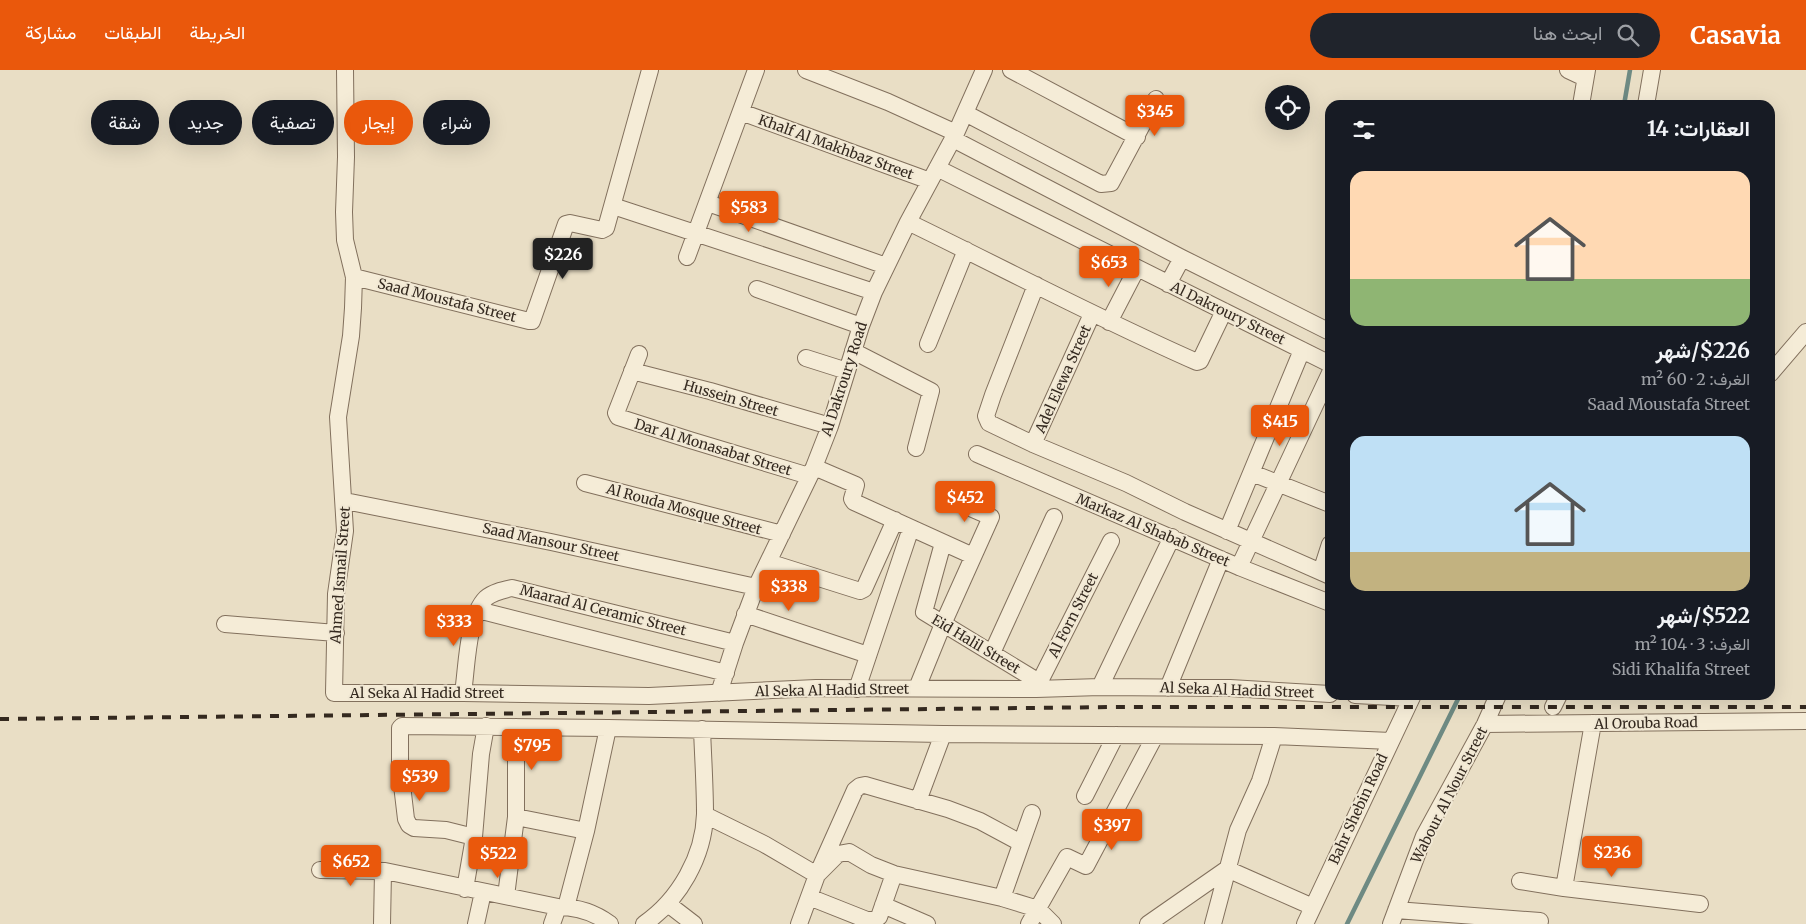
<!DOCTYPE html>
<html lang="ar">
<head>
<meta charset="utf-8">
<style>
  body { margin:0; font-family:Merriweather,Vazirmatn,serif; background:#20242c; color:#f1f3f6; direction:rtl; height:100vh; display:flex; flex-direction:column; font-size:19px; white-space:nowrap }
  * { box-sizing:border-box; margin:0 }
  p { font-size:16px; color:#9ea1a6 }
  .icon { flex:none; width:28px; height:28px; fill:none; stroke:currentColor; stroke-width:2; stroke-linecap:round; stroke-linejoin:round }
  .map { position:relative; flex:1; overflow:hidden; direction:ltr }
  .sheet { position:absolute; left:1325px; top:30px; width:450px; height:600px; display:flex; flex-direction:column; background:#171b24; border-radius:15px; box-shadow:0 5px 20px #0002; direction:rtl }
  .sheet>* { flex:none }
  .banner { position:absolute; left:15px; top:30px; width:475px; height:45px; direction:rtl; display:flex; gap:10px }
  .buttons { position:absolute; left:1265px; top:15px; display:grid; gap:10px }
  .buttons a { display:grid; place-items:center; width:45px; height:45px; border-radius:50%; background:#171b24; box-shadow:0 5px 20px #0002; font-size:25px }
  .price { position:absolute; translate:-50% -42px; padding:0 11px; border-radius:5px; background:#ea580c; color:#fff; font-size:16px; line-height:32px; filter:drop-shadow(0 1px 2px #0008) }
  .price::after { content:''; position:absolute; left:50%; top:30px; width:15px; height:11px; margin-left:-8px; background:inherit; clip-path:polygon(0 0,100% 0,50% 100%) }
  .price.selected { background:#222; color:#fff }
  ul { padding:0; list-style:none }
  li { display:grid; align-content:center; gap:10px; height:265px; padding:0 25px }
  li span { display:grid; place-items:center; height:155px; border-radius:15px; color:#555 }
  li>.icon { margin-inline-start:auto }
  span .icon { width:90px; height:90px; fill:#fffc; stroke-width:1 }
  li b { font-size:21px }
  h2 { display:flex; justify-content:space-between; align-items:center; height:60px; padding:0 25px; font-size:21px }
  .chip { padding:0 18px; border-radius:22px; background:#171b24; box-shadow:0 5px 20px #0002; font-size:18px; line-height:45px }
  .chip.selected { background:#ea580c; color:#fff }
  header { display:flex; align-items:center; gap:30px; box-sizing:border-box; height:70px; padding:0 25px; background:#ea580c; color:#fff }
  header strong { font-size:24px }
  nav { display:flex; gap:28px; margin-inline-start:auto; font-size:18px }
  .search { width:350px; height:45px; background:#20242c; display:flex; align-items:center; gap:12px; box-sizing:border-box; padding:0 18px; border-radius:28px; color:#9ea1a6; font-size:19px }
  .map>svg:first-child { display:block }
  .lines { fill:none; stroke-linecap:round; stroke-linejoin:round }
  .stream { stroke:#6e8a83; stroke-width:4.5 }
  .minor-casing { stroke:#82705d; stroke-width:18 }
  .minor { stroke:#f5ecd7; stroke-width:16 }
  .rail { stroke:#34291f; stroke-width:4; stroke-dasharray:9 9; stroke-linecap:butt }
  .labels { text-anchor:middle; stroke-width:4; stroke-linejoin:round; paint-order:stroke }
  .street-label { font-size:14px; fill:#34291f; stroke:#f1e8d4 }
</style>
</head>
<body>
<header>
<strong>Casavia</strong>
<div class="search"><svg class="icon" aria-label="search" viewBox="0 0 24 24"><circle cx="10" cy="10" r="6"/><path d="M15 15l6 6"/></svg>ابحث هنا</div>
<nav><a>الخريطة</a><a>الطبقات</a><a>مشاركة</a></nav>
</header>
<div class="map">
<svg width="1806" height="854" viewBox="0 0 1806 854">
  <rect width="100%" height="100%" fill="#e9dec5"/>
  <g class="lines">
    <!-- stream -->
    <path class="stream" d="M 1624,35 L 1630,0
      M 1347,854 L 1460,625"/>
    <defs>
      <path id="minor" d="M 345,0 L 346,87 L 344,142 L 345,170 L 354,207 L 353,238 L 351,266 L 338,347 L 345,461 L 336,524 L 334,623 L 463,623 L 649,626 L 816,618 L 1036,619 L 1100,617 L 1230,618 L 1330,624
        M 806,0 L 888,32 L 956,63
        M 1011,0 L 1137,67
        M 1568,0 L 1585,8
        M 1581,35 L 1587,0
        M 1646,35 L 1652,0
        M 741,42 L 930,111
        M 965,43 L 1101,114 L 1111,113 L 1156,29
        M 953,69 L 1182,188 L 1330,262
        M 937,98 L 1330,294
        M 708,133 L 886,196
        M 613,136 L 874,222
        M 908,152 C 1005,199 1099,249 1197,292 L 1200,291 L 1224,241
        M 687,187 L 756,0
        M 354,207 L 529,251 L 532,251 L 566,154 L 570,153 L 602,160 L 606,158 L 650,0
        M 1168,214 L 1182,188
        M 1036,215 L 993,325 L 986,346 L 989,353 L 1033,374 L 1126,413 L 1185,442 L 1330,506
        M 757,219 L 861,256
        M 1109,252 L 1137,198
        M 928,274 L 966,180
        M 853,281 L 931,321 L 916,378
        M 639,284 L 616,343 L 618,347 L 690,370 L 809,406
        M 806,288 L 847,301
        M 632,301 L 710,321 L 830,356
        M 1770,304 L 1806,262
        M 1033,374 L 1092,244
        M 977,384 L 1239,497 L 1330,533
        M 814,397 L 856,415 L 852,429 L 854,432 L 973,486
        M 1252,403 L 1330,434
        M 585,413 L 782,464
        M 345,431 L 551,472 L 756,517
        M 1227,461 L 1302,280
        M 943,473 L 924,542 L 1039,612
        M 768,492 L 860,521 L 864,519 L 895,450
        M 1239,497 L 1330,303
        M 1321,502 L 1330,474
        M 478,540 L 726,603
        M 745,544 L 868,585
        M 225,554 L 336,563
        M 992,583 L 1054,447
        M 1100,617 L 1172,467
        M 917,618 L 943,554 L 991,447 L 952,430
        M 1168,618 L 1221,489
        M 857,619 L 911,458
        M 1036,619 L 1111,471
        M 463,623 C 467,597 467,547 486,528 C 493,522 503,520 512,518 L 735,573
        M 719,623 L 735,573 L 756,517 L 814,397 L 830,356 L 861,256 L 874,222 L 908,152 L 956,63 L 984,0
        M 1355,625 L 1411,628
        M 1553,637 L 1559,625
        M 1485,654 L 1806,651
        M 1085,726 L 1116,665
        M 918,731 L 943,664
        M 705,745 L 764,774 L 817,805 L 838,784 L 849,782 L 871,795 L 894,804 L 1002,828 L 1038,839 L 1053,854
        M 516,747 L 586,761
        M 474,767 L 446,760 L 414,758 L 409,755 L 406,749 L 400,698 L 400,658 L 402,656 L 608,658 L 943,664 L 1274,666 L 1391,671
        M 1227,799 L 1313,837
        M 320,800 L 385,801 L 558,837 C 578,837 594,842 610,854
        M 1520,811 L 1564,818 L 1700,834
        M 1564,818 L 1593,653
        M 465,819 L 474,767 L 481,684 L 486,656
        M 506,826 L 516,747 L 516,657
        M 809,827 L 867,850 L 874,850 L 879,847 L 894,804
        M 1002,828 L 1032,743
        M 668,834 L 694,854
        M 883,835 L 927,854
        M 566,837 L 586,761 L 608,658
        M 1396,840 L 1540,851
        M 382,854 L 383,802
        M 476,854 L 483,822
        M 552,854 L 558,837
        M 644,854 C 679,830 704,786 705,744 C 705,716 703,687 702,659
        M 799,854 L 817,805 L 855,720 L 860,716 L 865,715 L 948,739 L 980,751 L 1021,773
        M 1029,854 L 1067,787 L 1086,796 L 1155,666
        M 1148,854 L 1227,799
        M 1213,854 L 1238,760 L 1260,711 L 1274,666
        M 1305,854 L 1413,625
        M 1391,854 L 1424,766 L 1485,654 L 1498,625"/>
    </defs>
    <!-- minor casing -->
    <use href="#minor" class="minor-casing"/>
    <!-- minor -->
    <use href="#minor" class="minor"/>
    <!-- rail -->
    <path class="rail" d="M 0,649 L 1117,637 L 1806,637"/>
  </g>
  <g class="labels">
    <!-- street labels -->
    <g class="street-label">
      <text transform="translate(836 77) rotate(20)" y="5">Khalf Al Makhbaz Street</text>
      <text transform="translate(447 230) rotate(14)" y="5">Saad Moustafa Street</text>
      <text transform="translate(1228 243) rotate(26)" y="5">Al Dakroury Street</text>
      <text transform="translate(844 309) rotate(-72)" y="5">Al Dakroury Road</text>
      <text transform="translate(1063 309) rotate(-66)" y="5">Adel Elewa Street</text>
      <text transform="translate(731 328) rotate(16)" y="5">Hussein Street</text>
      <text transform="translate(713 377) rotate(17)" y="5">Dar Al Monasabat Street</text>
      <text transform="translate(684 439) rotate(15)" y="5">Al Rouda Mosque Street</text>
      <text transform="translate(1153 460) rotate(23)" y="5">Markaz Al Shabab Street</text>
      <text transform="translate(551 472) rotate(12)" y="5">Saad Mansour Street</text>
      <text transform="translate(340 505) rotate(-86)" y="5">Ahmed Ismail Street</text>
      <text transform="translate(603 540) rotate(14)" y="5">Maarad Al Ceramic Street</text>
      <text transform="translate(1073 545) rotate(-63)" y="5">Al Forn Street</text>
      <text transform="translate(976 574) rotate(31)" y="5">Eid Halil Street</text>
      <text transform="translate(832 620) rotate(-1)" y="5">Al Seka Al Hadid Street</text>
      <text transform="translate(1237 620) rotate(2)" y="5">Al Seka Al Hadid Street</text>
      <text x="427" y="628">Al Seka Al Hadid Street</text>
      <text transform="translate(1646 653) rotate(-1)" y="5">Al Orouba Road</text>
      <text transform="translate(1449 725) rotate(-63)" y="5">Wabour Al Nour Street</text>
      <text transform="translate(1358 739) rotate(-65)" y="5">Bahr Shebin Road</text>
    </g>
  </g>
</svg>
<div class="buttons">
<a><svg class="icon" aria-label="locate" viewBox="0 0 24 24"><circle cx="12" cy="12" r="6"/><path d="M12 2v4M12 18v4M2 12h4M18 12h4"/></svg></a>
</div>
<b class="price" style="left:1155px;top:67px">$345</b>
<b class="price" style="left:749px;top:163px">$583</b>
<b class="price selected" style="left:563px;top:210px">$226</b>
<b class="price" style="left:1109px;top:218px">$653</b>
<b class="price" style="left:1280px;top:377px">$415</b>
<b class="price" style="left:965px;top:453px">$452</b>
<b class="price" style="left:789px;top:542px">$338</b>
<b class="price" style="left:454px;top:577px">$333</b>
<b class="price" style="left:532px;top:701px">$795</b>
<b class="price" style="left:420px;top:732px">$539</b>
<b class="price" style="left:1112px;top:781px">$397</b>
<b class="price" style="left:1612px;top:808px">$236</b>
<b class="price" style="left:498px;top:809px">$522</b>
<b class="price" style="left:351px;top:817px">$652</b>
<div class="banner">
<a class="chip">شراء</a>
<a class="chip selected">إيجار</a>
<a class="chip">تصفية</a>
<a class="chip">جديد</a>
<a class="chip">شقة</a>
</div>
<section class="sheet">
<h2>العقارات: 14<svg class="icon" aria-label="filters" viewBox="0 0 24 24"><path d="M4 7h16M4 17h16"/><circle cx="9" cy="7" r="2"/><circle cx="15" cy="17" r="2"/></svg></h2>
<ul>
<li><span style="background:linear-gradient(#ffd9b3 70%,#8fb573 0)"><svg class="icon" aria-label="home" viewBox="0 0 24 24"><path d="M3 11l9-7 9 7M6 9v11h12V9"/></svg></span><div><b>$226/شهر</b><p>الغرف: 2 · 60 m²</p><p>Saad Moustafa Street</p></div></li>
<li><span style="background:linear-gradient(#bfe0f5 75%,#c2b280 0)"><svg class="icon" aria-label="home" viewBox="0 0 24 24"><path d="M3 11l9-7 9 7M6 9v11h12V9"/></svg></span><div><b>$522/شهر</b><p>الغرف: 3 · 104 m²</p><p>Sidi Khalifa Street</p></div></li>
</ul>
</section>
</div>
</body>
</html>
